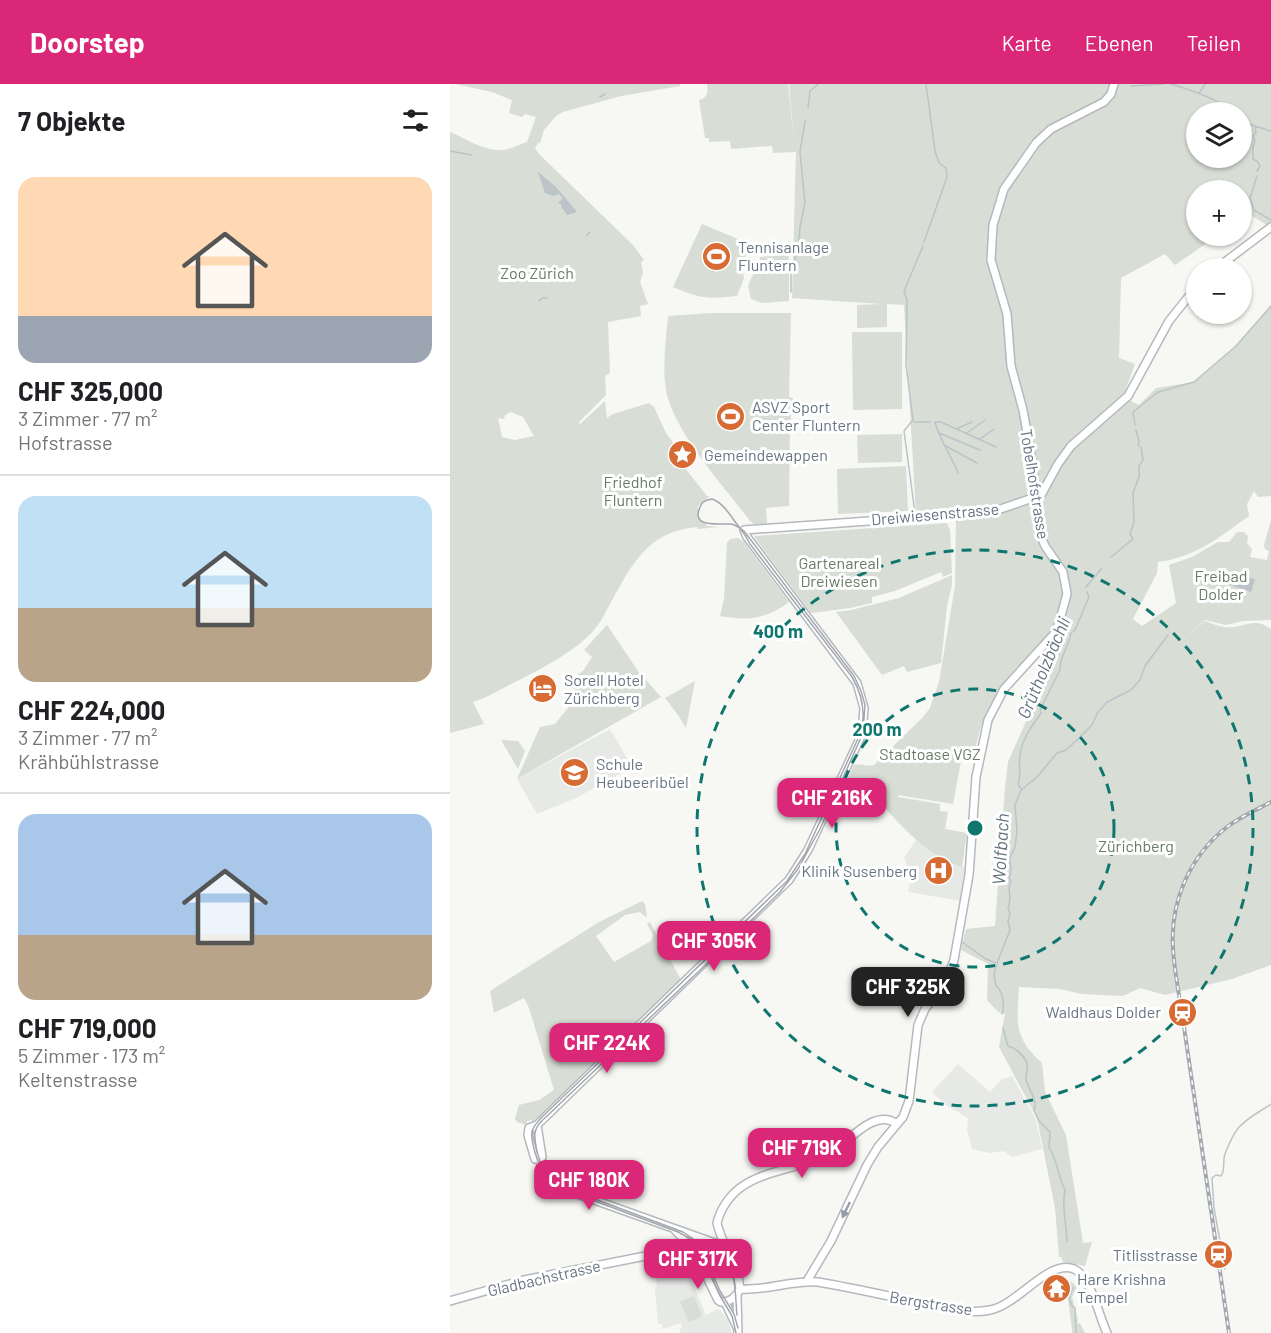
<!DOCTYPE html>
<html lang="de">
<head>
<meta charset="utf-8">
<style>
  body { margin:0; font-family:Barlow,sans-serif; background:#f2f2f2; color:#202124; height:100vh; display:flex; flex-direction:column; font-size:22px; white-space:nowrap }
  * { box-sizing:border-box; margin:0 }
  p { font-size:20px; color:#757577 }
  .icon { flex:none; width:33px; height:33px; fill:none; stroke:currentColor; stroke-width:2; stroke-linecap:round; stroke-linejoin:round }
  .map { position:relative; flex:1; overflow:hidden }
  .drawer { display:flex; flex-direction:column; background:#fff; width:450px }
  .drawer>* { flex:none }
  .tools { position:absolute; left:736px; top:18px; display:grid; gap:12px }
  .tools a { display:grid; place-items:center; width:66px; height:66px; border-radius:50%; background:#fff; box-shadow:0 2px 4px #0004; font-size:30px }
  .price { position:absolute; translate:-50% -51px; padding:0 14px; border-radius:12px; background:#db2777; color:#fff; font-size:20px; line-height:39px; filter:drop-shadow(0 2px 3px #0008) }
  .price::after { content:''; position:absolute; left:50%; top:36px; width:18px; height:14px; margin-left:-9px; background:inherit; clip-path:polygon(0 0,100% 0,50% 100%) }
  .price.current { background:#222; color:#fff }
  ul { padding:0; list-style:none }
  li { display:grid; align-content:center; gap:12px; height:318px; padding:0 18px }
  li+li { border-top:2px solid #e0e0e0 }
  li span { display:grid; place-items:center; height:186px; border-radius:18px; color:#555 }
  li>.icon { margin-inline-start:auto }
  span .icon { width:108px; height:108px; fill:#fffc; stroke-width:1 }
  li b { font-size:26px }
  h2 { display:flex; justify-content:space-between; align-items:center; height:72px; padding:0 18px; font-size:26px }
  header { display:flex; align-items:center; gap:36px; box-sizing:border-box; height:84px; padding:0 30px; background:#db2777; color:#fff }
  header strong { font-size:28px }
  nav { display:flex; gap:33px; margin-inline-start:auto; font-size:21px }
  main { display:flex; flex:1; min-height:0 }
  .map>svg:first-child { display:block }
  .built { fill:#e7e9e7 }
  .green { fill:#d8ddd5; fill-rule:evenodd }
  .water { fill:#bbc4c9 }
  .lines { fill:none; stroke-linecap:round; stroke-linejoin:round }
  .stream { stroke:#bbc4c9; stroke-width:1.5 }
  .secondary-casing { stroke:#b5b9bd; stroke-width:10 }
  .secondary { stroke:#fff; stroke-width:7 }
  .tram { stroke:#a4a8ae; stroke-width:1.5 }
  .rail-casing { stroke:#a4a8ae; stroke-width:4 }
  .rail { stroke:#fff; stroke-width:1.5; stroke-dasharray:4.5; stroke-linecap:butt }
  .oneway { fill:#959ea8 }
  .ring { fill:none; stroke:#0f766e; stroke-width:3; stroke-dasharray:10 8 }
  .labels { text-anchor:middle; stroke-width:6; stroke-linejoin:round; paint-order:stroke }
  .poi-label { font-size:16px; fill:#687483; stroke:#fff; text-anchor:start }
  .park-label { font-size:16px; fill:#687b66; stroke:#fff }
  .street-label { font-size:16px; fill:#687483; stroke:#fff }
  .water-label { font-size:18px; font-style:italic; fill:#63757f; stroke:#fff }
  .centre { fill:#0f766e; stroke:#fff; stroke-width:3 }
  .ring-label { font-size:18px; text-anchor:middle; font-weight:bold; fill:#0f766e; stroke:#fff; stroke-width:6; stroke-linejoin:round; paint-order:stroke }
</style>
</head>
<body>
<header>
<strong>Doorstep</strong>
<nav><a>Karte</a><a>Ebenen</a><a>Teilen</a></nav>
</header>
<main>
<section class="drawer">
<h2>7 Objekte<svg class="icon" aria-label="filters" viewBox="0 0 24 24"><path d="M4 7h16M4 17h16"/><circle cx="9" cy="7" r="2"/><circle cx="15" cy="17" r="2"/></svg></h2>
<ul>
<li><span style="background:linear-gradient(#ffd9b3 75%,#9aa5b1 0)"><svg class="icon" aria-label="home" viewBox="0 0 24 24"><path d="M3 11l9-7 9 7M6 9v11h12V9"/></svg></span><div><b>CHF 325,000</b><p>3 Zimmer · 77 m²</p><p>Hofstrasse</p></div></li>
<li><span style="background:linear-gradient(#bfe0f5 60%,#b9a48a 0)"><svg class="icon" aria-label="home" viewBox="0 0 24 24"><path d="M3 11l9-7 9 7M6 9v11h12V9"/></svg></span><div><b>CHF 224,000</b><p>3 Zimmer · 77 m²</p><p>Krähbühlstrasse</p></div></li>
<li><span style="background:linear-gradient(#a9c7e8 65%,#b9a48a 0)"><svg class="icon" aria-label="home" viewBox="0 0 24 24"><path d="M3 11l9-7 9 7M6 9v11h12V9"/></svg></span><div><b>CHF 719,000</b><p>5 Zimmer · 173 m²</p><p>Keltenstrasse</p></div></li>
</ul>
</section>
<div class="map">
<svg width="821" height="1249" viewBox="0 0 821 1249">
  <rect width="100%" height="100%" fill="#f7f7f4"/>
  <!-- built -->
  <path class="built" d="M 160,645 L 182,683 L 126,714 L 87,730 L 67,695 Z
    M 467,755 L 486,772 L 502,781 L 517,784 L 511,817 L 458,808 L 461,790 L 454,773 Z
    M 508,980 L 540,1008 L 552,995 L 562,992 L 586,1036 L 592,1065 L 562,1073 L 554,1067 L 540,1069 L 522,1065 L 517,1045 L 518,1034 L 496,1021 L 482,1008 Z
    M 237,1187 L 256,1231 L 268,1225 L 271,1227 L 278,1236 L 282,1249 L 231,1249 L 229,1244 L 232,1243 L 231,1239 L 213,1245 L 212,1240 L 208,1240 L 205,1204 L 207,1203 L 206,1195 Z"/>
  <!-- green -->
  <path class="green" d="M 5,0 L 230,0 L 230,2 L 171,12 L 113,28 L 106,32 L 94,46 L 90,59 L 88,59 L 85,64 L 89,70 L 183,161 L 194,176 L 191,178 L 193,188 L 190,198 L 198,220 L 190,222 L 191,232 L 158,238 L 160,289 L 155,292 L 156,311 L 129,338 L 129,341 L 155,317 L 157,334 L 163,330 L 199,319 L 204,323 L 216,349 L 236,376 L 231,379 L 257,412 L 260,412 L 248,422 L 249,435 L 258,442 L 270,443 L 248,445 L 247,443 C 197,448 183,479 161,518 C 156,527 151,538 144,546 C 121,573 66,597 34,614 L 23,618 L 34,640 L 0,649 L 0,48 C 15,54 33,67 50,66 C 60,66 68,61 77,58 L 86,33 L 75,30 L 72,33 L 59,29 L 62,16 L 42,8 ZM 61,328 L 73,333 L 84,352 L 65,356 L 52,353 L 48,334 L 54,335 L 55,331 Z
    M 257,0 L 338,0 L 344,57 L 339,0 L 821,0 L 821,146 L 817,141 L 802,132 L 792,139 L 792,106 L 747,106 L 747,152 L 767,152 L 725,181 L 715,170 L 671,194 L 669,274 L 685,280 L 673,313 L 689,321 L 706,304 L 744,298 L 786,262 L 821,222 L 821,412 L 808,413 L 804,407 L 797,420 L 799,432 C 768,454 746,473 708,478 L 707,489 L 683,535 L 692,542 L 726,519 L 719,481 L 742,473 L 768,458 L 779,458 L 787,448 L 794,448 L 798,452 L 797,459 L 802,465 L 800,473 L 817,476 L 819,467 L 815,465 L 814,461 L 821,436 L 821,536 L 793,537 L 776,541 L 755,536 L 733,556 L 755,537 C 761,539 768,542 774,543 C 792,546 803,531 821,545 L 821,881 L 782,895 L 715,911 L 690,904 L 673,912 L 632,910 L 610,905 L 569,903 C 567,940 563,952 592,979 L 595,1008 L 616,1051 L 633,1159 L 642,1158 L 635,1182 L 613,1178 L 611,1173 L 609,1173 L 605,1124 L 587,1034 L 549,963 L 555,930 L 548,928 L 537,916 L 538,880 L 511,866 L 516,845 L 545,842 L 555,703 L 558,678 L 608,565 L 596,556 C 558,595 533,616 524,673 L 512,672 L 503,720 L 448,711 L 448,713 L 490,720 L 490,727 L 498,728 L 495,745 L 517,749 L 512,783 C 479,775 447,737 424,712 L 410,728 L 390,715 L 389,712 L 404,681 C 411,679 417,683 424,681 L 472,634 L 480,624 L 489,598 L 505,502 L 506,429 L 466,431 L 454,221 L 437,220 L 437,243 L 407,244 L 407,221 L 431,220 L 342,214 L 346,68 L 323,69 L 322,62 L 281,65 L 280,57 L 259,58 L 259,54 L 255,54 L 249,16 C 258,13 258,9 257,0 ZM 747,28 L 792,28 L 792,74 L 747,74 Z
    M 252,140 L 300,160 L 292,184 L 294,194 L 287,212 C 256,215 252,215 223,203 Z
    M 339,171 L 339,217 L 312,219 L 301,215 L 298,202 L 305,186 L 310,186 L 310,173 Z
    M 261,229 L 341,229 L 339,313 L 343,314 L 340,341 L 339,422 L 316,424 L 317,440 L 304,440 L 300,437 C 274,402 223,347 216,306 C 212,282 216,256 218,232 Z
    M 402,248 L 452,248 L 452,325 L 403,326 Z
    M 452,350 L 452,378 L 408,379 L 407,351 Z
    M 456,382 L 458,427 L 388,430 L 387,385 Z
    M 497,439 L 500,446 L 502,489 L 493,493 L 491,488 L 445,507 L 422,513 L 422,519 L 400,524 L 361,529 L 305,454 L 305,452 Z
    M 288,454 L 294,458 L 339,518 C 317,535 298,537 270,532 L 274,515 L 277,459 L 280,455 Z
    M 502,491 L 502,501 L 497,522 L 491,579 L 457,588 L 454,582 L 432,591 L 386,528 L 401,526 L 449,514 Z
    M 157,541 L 188,587 L 211,613 L 67,695 L 90,643 L 105,640 L 130,609 L 116,599 L 133,587 L 142,573 L 134,566 Z
    M 245,597 L 236,644 L 228,631 L 215,614 Z
    M 51,656 L 68,657 L 75,667 L 68,685 Z
    M 192,817 L 195,820 L 197,834 L 190,828 L 175,831 L 146,852 L 164,878 L 201,857 L 203,851 L 197,840 L 200,838 L 230,894 L 230,898 L 84,1039 L 81,1036 L 77,1037 L 76,1041 L 67,1038 L 65,1035 L 69,1021 L 89,1016 L 104,1006 L 79,924 L 74,914 L 44,929 L 40,907 L 149,838 Z
    M 621,1197 L 627,1203 L 622,1213 L 628,1236 L 627,1240 L 630,1239 L 635,1249 L 622,1249 C 622,1232 614,1213 621,1197 Z
    M 244,1212 L 252,1232 L 239,1238 L 230,1218 Z"/>
  <!-- water -->
  <path class="water" d="M 88,88 L 106,103 L 127,128 L 117,131 L 112,124 L 111,120 L 108,119 L 113,114 L 109,110 L 103,112 L 95,109 Z
    M 771,488 L 805,495 L 801,508 L 769,497 Z"/>
  <g class="lines">
    <!-- stream -->
    <path class="stream" d="M 721,0 C 745,7 766,15 786,28
      M 681,2 L 714,0
      M 749,9 L 755,0
      M 150,13 L 155,10
      M 358,24 L 360,7 L 368,0
      M 792,37 L 805,42 L 821,47
      M 805,42 L 806,49 L 803,51 L 805,58 L 803,62 L 803,75 L 808,78 L 810,82 L 807,87
      M 0,67 L 22,71
      M 807,92 L 800,114 L 804,126 L 821,136
      M 137,151 L 140,148
      M 474,158 L 497,93 L 496,84 L 489,79 L 485,67 L 476,0
      M 341,208 L 341,186 L 348,166 L 350,143 L 355,119 L 350,68 L 355,37
      M 89,217 L 92,214 L 97,214
      M 464,338 L 480,338
      M 685,341 L 683,328 L 708,308 L 744,298 L 786,262 L 821,222
      M 506,345 L 522,338
      M 489,349 L 530,366
      M 517,349 L 535,336
      M 530,355 L 544,345
      M 494,361 L 527,379
      M 508,389 C 501,371 490,357 485,338 L 491,338 L 546,363
      M 465,429 L 454,347 L 463,336 L 456,281 L 457,216 L 454,207 L 473,162
      M 661,473 L 683,455 L 680,450 L 684,438 L 683,409 L 689,393 L 689,382 L 693,376 L 691,363 L 688,361 L 689,357 L 686,346
      M 636,503 L 652,484
      M 571,705 L 568,700 C 572,690 568,682 570,671 C 572,655 582,642 591,629 L 590,626 L 610,586 C 609,574 619,562 621,549 L 625,546 L 639,513 L 637,508
      M 512,858 L 536,875 L 546,879
      M 552,930 C 555,922 553,907 546,902 L 544,891 L 547,879 L 560,846 L 558,837 L 560,829 L 558,824 C 563,814 556,804 561,797 L 559,793 L 561,788 L 560,773 L 565,763 L 567,747 L 565,721 L 571,706 L 587,693 L 607,669 L 616,666 L 628,655 L 642,641 L 648,628 L 657,618 L 681,606 L 690,596 L 695,582 L 718,551
      M 553,944 L 558,962 C 565,964 572,970 576,977 C 580,983 575,989 576,995 C 579,1007 588,1016 584,1027 L 589,1037 L 600,1048 L 599,1064 C 605,1069 609,1095 615,1106 C 611,1121 617,1142 617,1158
      M 775,1185 L 764,1124 L 762,1094 L 766,1091 L 771,1092 C 776,1085 772,1078 775,1070 C 787,1038 794,1038 821,1020
      M 623,1204 L 619,1214 L 622,1222 L 625,1224 L 626,1249"/>
    <defs>
      <path id="secondary" d="M 767,184 L 821,143
        M 87,1041 L 92,1073 L 85,1075 L 78,1051 L 79,1044 L 87,1041 L 339,796 L 358,766 L 412,650 L 414,624 L 407,599 L 297,453 L 294,446 L 542,428 L 591,411 L 608,380 L 621,362 L 678,312 L 719,237 L 747,202
        M 89,1074 L 95,1094 L 105,1102 L 276,1163
        M 224,1145 L 244,1167 L 268,1216 L 271,1218 C 281,1218 286,1213 290,1205
        M 357,1197 L 381,1157 L 417,1081 L 428,1063 L 453,1033 L 459,1017 L 468,941 L 475,925 L 497,895 L 504,876 L 519,791 L 526,693 L 538,636 L 554,605 L 604,550 L 609,539 L 617,510 L 613,488 L 595,462 L 590,450 L 588,423 L 581,371 L 573,326 L 561,282 L 557,230 L 541,176 L 543,141 L 554,105 L 586,59 L 601,45 L 654,18 L 661,10 L 664,0
        M 290,1205 C 316,1207 342,1196 368,1198 C 403,1204 438,1212 472,1219 C 494,1223 518,1231 540,1226 C 568,1221 598,1175 624,1185 C 641,1192 649,1233 657,1249
        M 290,1205 C 288,1180 272,1162 267,1139 C 270,1126 279,1112 290,1104 C 315,1085 352,1085 380,1069 C 398,1059 424,1023 447,1040
        M 287,1211 L 288,1249
        M 0,1217 L 74,1196 L 241,1163 L 257,1157
        M 275,1218 L 287,1243"/>
    </defs>
    <!-- secondary casing -->
    <use href="#secondary" class="secondary-casing"/>
    <!-- secondary -->
    <use href="#secondary" class="secondary"/>
    <!-- tram -->
    <path class="tram" d="M 256,1181 L 258,1172 L 264,1167 C 287,1167 285,1214 287,1231
      M 286,1249 L 282,1232 L 269,1210 L 248,1164 L 239,1154 L 228,1148 L 99,1100 C 92,1093 80,1058 82,1048 C 83,1042 87,1039 90,1035 L 337,797 L 355,770 L 411,648 C 416,628 412,610 402,593 L 300,460 C 297,454 293,448 289,443 C 281,433 274,419 262,415 C 256,416 252,417 250,423 C 240,445 271,439 281,440 C 286,441 290,444 294,447 L 404,592 L 411,607 L 415,621 L 413,649 L 370,745 L 348,785 L 330,808 L 269,868 L 96,1033 C 91,1037 86,1042 85,1049 C 83,1060 93,1092 102,1099 L 233,1148 L 242,1154 L 251,1164 L 270,1207 L 284,1230 L 288,1244"/>
    <defs>
      <path id="rail" d="M 731,924 C 728,904 724,884 723,864 C 720,817 740,772 777,743 C 790,733 806,726 821,718
        M 734,943 L 779,1249"/>
    </defs>
    <!-- rail casing -->
    <use href="#rail" class="rail-casing"/>
    <!-- rail -->
    <use href="#rail" class="rail"/>
  </g>
  <!-- one-way arrows -->
  <defs><path id="oneway-solid" d="M-6-.8H1V-3.2L6.5 0L1 3.2V.8H-6Z" transform="scale(1.5)"/></defs>
  <use class="oneway" href="#oneway-solid" transform="translate(396 1126) rotate(116)"/>
  <!-- distance rings -->
  <g class="ring">
    <circle cx="525" cy="744" r="139"/>
    <circle cx="525" cy="744" r="278"/>
  </g>
  <!-- icons -->
  <defs>
    <symbol id="stadium-disc" viewBox="-11 -11 22 22"><circle r="9.5" fill="#d86b33" stroke="#fff"/><path d="M0-5a6.5 5 0 1 0 0 10a6.5 5 0 1 0 0-10ZM-3.5-1.8h7v3.6h-7Z" fill="#fff"/></symbol>
    <symbol id="sight-disc" viewBox="-11 -11 22 22"><circle r="9.5" fill="#d86b33" stroke="#fff"/><path d="M0-6L1.8-2.2L6-1.7L2.9 1.2L3.7 5.4L0 3.3L-3.7 5.4L-2.9 1.2L-6-1.7L-1.8-2.2Z" fill="#fff"/></symbol>
    <symbol id="hotel-disc" viewBox="-11 -11 22 22"><circle r="9.5" fill="#d86b33" stroke="#fff"/><path d="M-6-4.5h1.5V1H6V5H4.5V3h-9V5H-6ZM-4 0a1.8 1.8 0 1 1 3.6 0ZM.5 0V-2.5h3Q6-2.5 6 0Z" fill="#fff"/></symbol>
    <symbol id="school-disc" viewBox="-11 -11 22 22"><circle r="9.5" fill="#d86b33" stroke="#fff"/><path d="M0-5L7-2L0 1L-7-2ZM-4 1L0 2.5L4 1V4Q0 6-4 4Z" fill="#fff"/></symbol>
    <symbol id="hospital-disc" viewBox="-11 -11 22 22"><circle r="9.5" fill="#d86b33" stroke="#fff"/><path d="M-5-5h3v3.5h4V-5h3V5h-3V1.5h-4V5h-3Z" fill="#fff"/></symbol>
    <symbol id="station-disc" viewBox="-11 -11 22 22"><circle r="9.5" fill="#d86b33" stroke="#fff"/><path d="M-3-6H3Q5-6 5-4V2Q5 4 3 4L4.5 6H3L1.5 4h-3L-3 6H-4.5L-3 4Q-5 4-5 2V-4Q-5-6-3-6ZM-3.5-4v3h7v-3ZM-3.5 1v1.5H-2V1ZM2 1v1.5H3.5V1Z" fill="#fff"/></symbol>
    <symbol id="temple-disc" viewBox="-11 -11 22 22"><circle r="9.5" fill="#d86b33" stroke="#fff"/><path d="M0-6L5-2H3V0L6.5 2.5H4V6H1.5V3h-3V6H-4V2.5H-6.5L-3 0V-2H-5Z" fill="#fff"/></symbol>
  </defs>
  <g fill-rule="evenodd">
    <use href="#stadium-disc" x="250" y="156" width="33" height="33"/>
    <use href="#stadium-disc" x="264" y="316" width="33" height="33"/>
    <use href="#sight-disc" x="216" y="354" width="33" height="33"/>
    <use href="#hotel-disc" x="76" y="588" width="33" height="33"/>
    <use href="#school-disc" x="108" y="672" width="33" height="33"/>
    <use href="#hospital-disc" x="472" y="770" width="33" height="33"/>
    <use href="#station-disc" x="716" y="912" width="33" height="33"/>
    <use href="#station-disc" x="752" y="1154" width="33" height="33"/>
    <use href="#temple-disc" x="590" y="1188" width="33" height="33"/>
  </g>
  <g class="labels">
    <!-- poi labels -->
    <g class="poi-label">
      <text x="288" y="169">Tennisanlage<tspan x="288" dy="18">Fluntern</tspan></text>
      <text x="302" y="329">ASVZ Sport<tspan x="302" dy="18">Center Fluntern</tspan></text>
      <text x="254" y="377">Gemeindewappen</text>
      <text x="114" y="602">Sorell Hotel<tspan x="114" dy="18">Zürichberg</tspan></text>
      <text x="146" y="686">Schule<tspan x="146" dy="18">Heubeeribüel</tspan></text>
      <text x="467" y="793" text-anchor="end">Klinik Susenberg</text>
      <text x="711" y="934" text-anchor="end">Waldhaus Dolder</text>
      <text x="748" y="1177" text-anchor="end">Titlisstrasse</text>
      <text x="627" y="1201">Hare Krishna<tspan x="627" dy="18">Tempel</tspan></text>
    </g>
    <!-- park labels -->
    <g class="park-label">
      <text x="87" y="195">Zoo Zürich</text>
      <text x="183" y="404">Friedhof<tspan x="183" dy="18">Fluntern</tspan></text>
      <text x="389" y="485">Gartenareal<tspan x="389" dy="18">Dreiwiesen</tspan></text>
      <text x="771" y="498">Freibad<tspan x="771" dy="18">Dolder</tspan></text>
      <text x="480" y="676">Stadtoase VGZ</text>
      <text x="686" y="768">Zürichberg</text>
    </g>
    <!-- street labels -->
    <g class="street-label">
      <text transform="translate(585 400) rotate(81)" y="6">Tobelhofstrasse</text>
      <text transform="translate(485 430) rotate(-5)" y="6">Dreiwiesenstrasse</text>
      <text transform="translate(94 1194) rotate(-13)" y="6">Gladbachstrasse</text>
      <text transform="translate(481 1219) rotate(9)" y="6">Bergstrasse</text>
    </g>
    <!-- water labels -->
    <g class="water-label">
      <text transform="translate(594 584) rotate(-67)" y="6">Grütholzbächli</text>
      <text transform="translate(551 765) rotate(-87)" y="6">Wolfbach</text>
    </g>
  </g>
  <circle cx="525" cy="744" r="9" class="centre"/>
  <g class="ring-label">
    <text x="328" y="554">400 m</text>
    <text x="427" y="652">200 m</text>
  </g>
</svg>
<div class="tools">
<a><svg class="icon" aria-label="layers" viewBox="0 0 24 24"><path d="M12 4l9 5-9 5-9-5zM3 14l9 5 9-5"/></svg></a>
<a>+</a>
<a>−</a>
</div>
<b class="price" style="left:382px;top:745px">CHF 216K</b>
<b class="price" style="left:264px;top:888px">CHF 305K</b>
<b class="price current" style="left:458px;top:934px">CHF 325K</b>
<b class="price" style="left:157px;top:990px">CHF 224K</b>
<b class="price" style="left:352px;top:1095px">CHF 719K</b>
<b class="price" style="left:139px;top:1127px">CHF 180K</b>
<b class="price" style="left:248px;top:1206px">CHF 317K</b>
</div>
</main>
</body>
</html>
